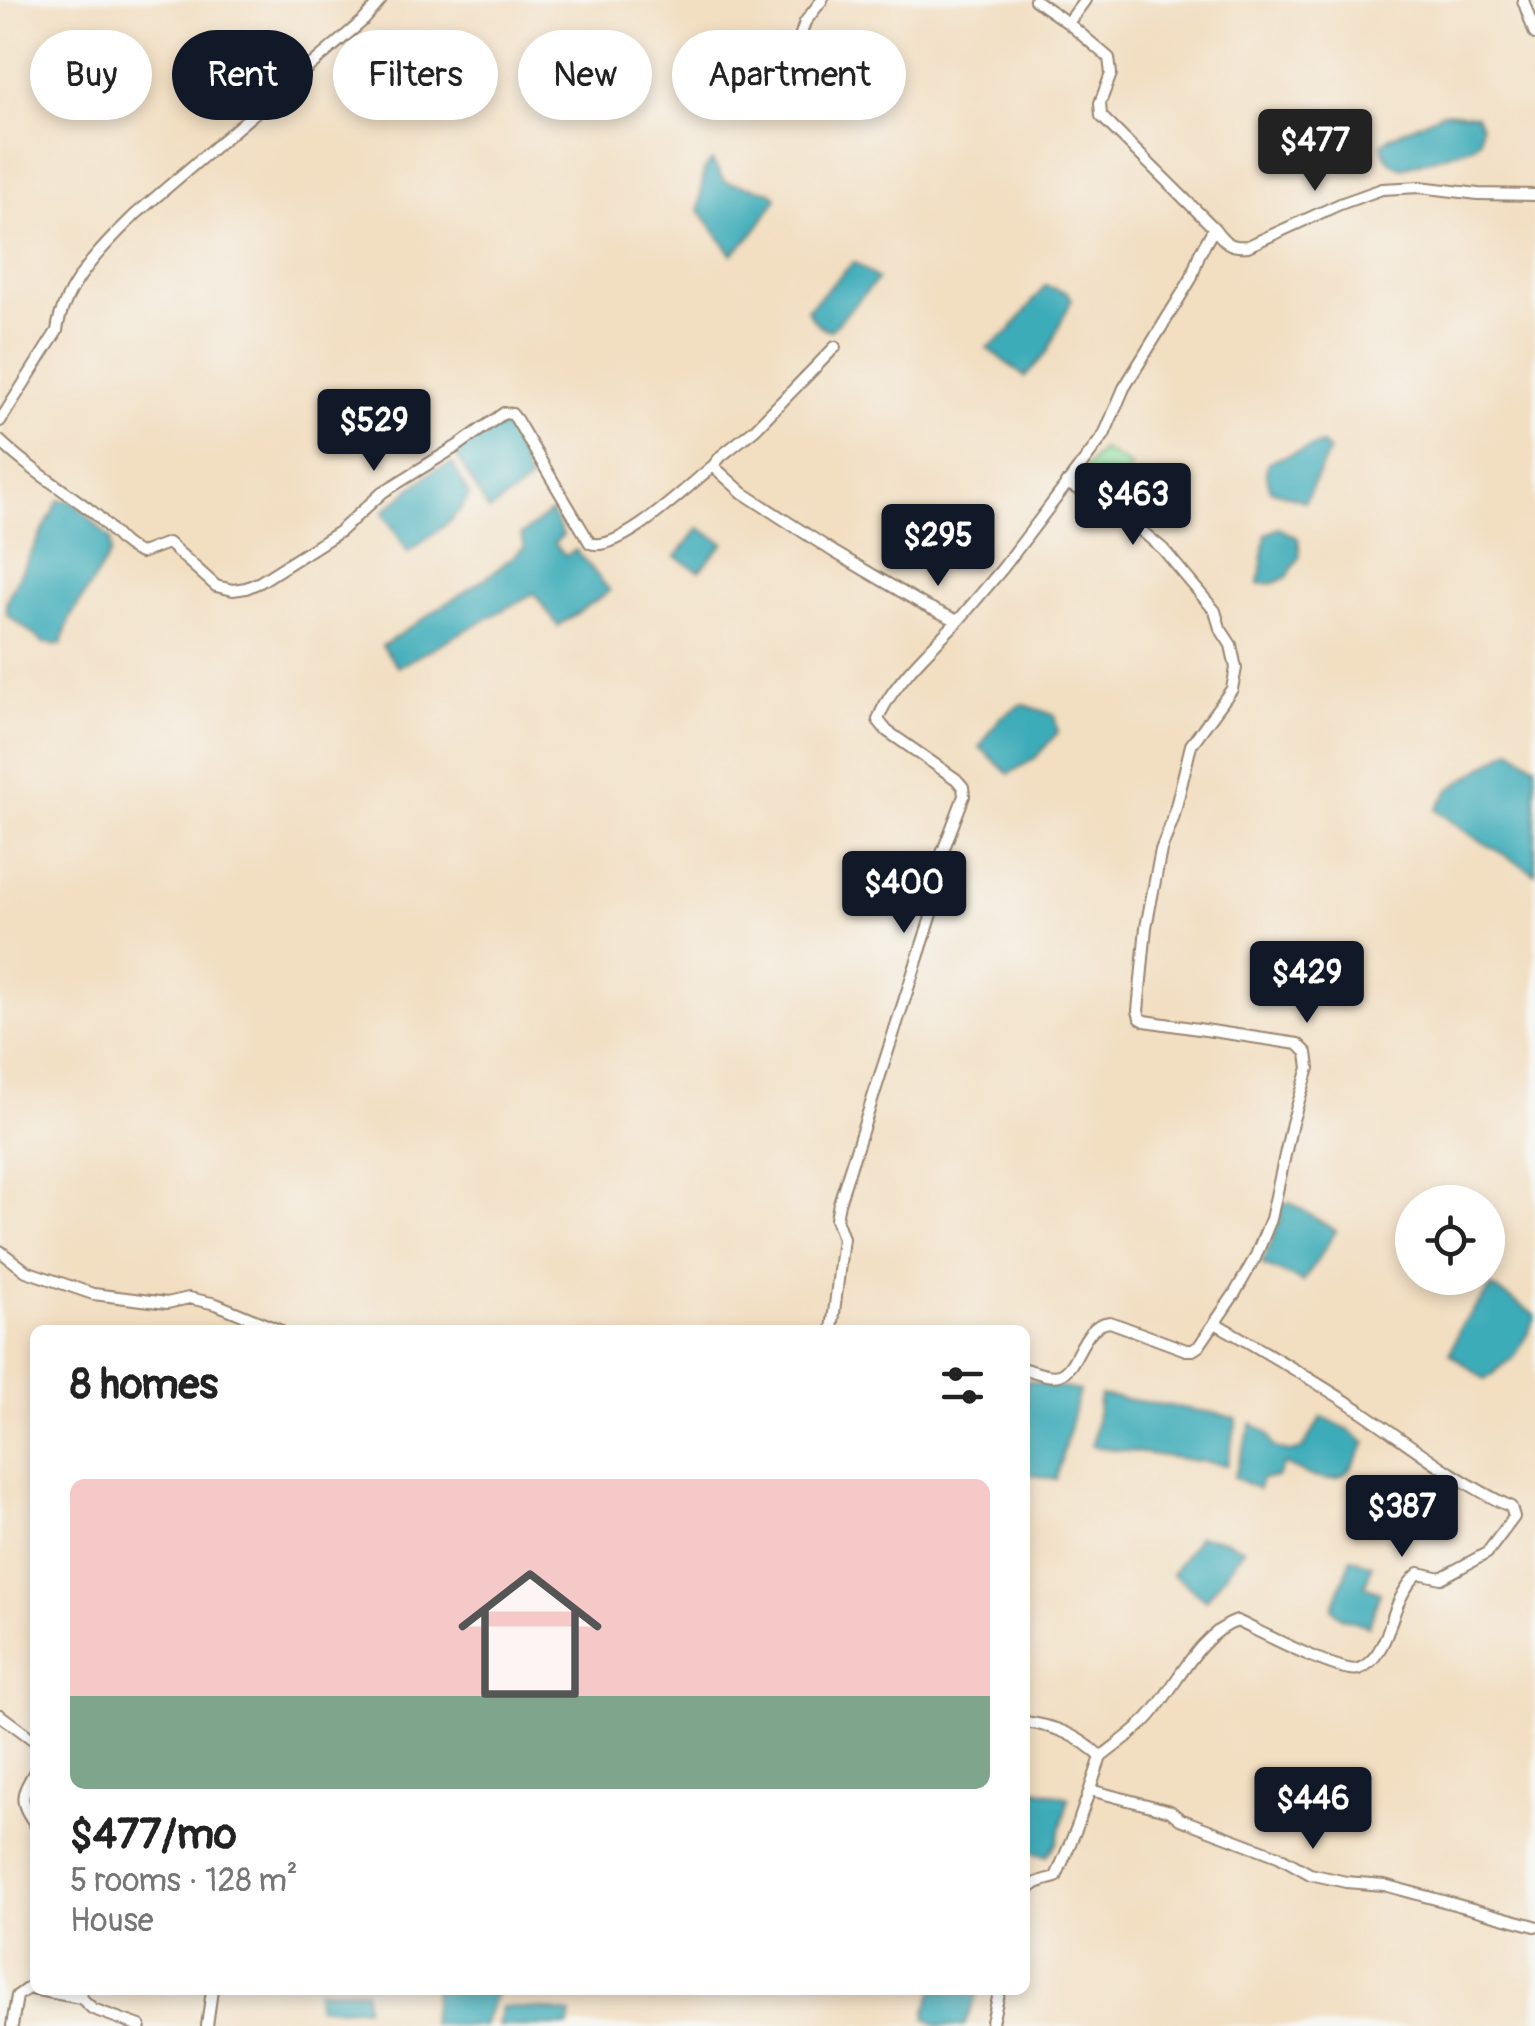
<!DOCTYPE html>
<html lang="en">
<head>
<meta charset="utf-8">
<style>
  body { margin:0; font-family:Pangolin,sans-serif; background:#f6f6f6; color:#222; height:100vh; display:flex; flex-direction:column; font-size:38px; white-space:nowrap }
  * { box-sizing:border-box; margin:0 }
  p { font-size:32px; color:#767676 }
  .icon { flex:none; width:55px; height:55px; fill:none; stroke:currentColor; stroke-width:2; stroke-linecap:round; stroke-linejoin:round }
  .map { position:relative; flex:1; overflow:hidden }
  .side { position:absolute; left:30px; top:1325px; width:1000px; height:670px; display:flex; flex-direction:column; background:#fff; border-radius:15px; box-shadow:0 5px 15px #0003 }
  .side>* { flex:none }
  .guide { position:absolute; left:30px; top:30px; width:1000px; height:90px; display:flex; gap:20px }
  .controls { position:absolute; left:1395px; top:1185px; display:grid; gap:20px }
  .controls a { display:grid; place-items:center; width:110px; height:110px; border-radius:50%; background:#fff; box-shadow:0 5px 15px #0003; font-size:50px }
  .price { position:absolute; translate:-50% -85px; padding:0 22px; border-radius:10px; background:#111827; color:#fff; font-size:32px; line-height:65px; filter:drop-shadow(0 2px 5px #0008) }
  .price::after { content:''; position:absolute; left:50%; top:60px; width:30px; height:22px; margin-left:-15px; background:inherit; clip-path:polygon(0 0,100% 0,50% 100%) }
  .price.active { background:#222; color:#fff }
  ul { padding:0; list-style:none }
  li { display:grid; align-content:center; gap:20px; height:530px; padding:0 40px }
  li+li { border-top:2px solid #e0e0e0 }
  li span { display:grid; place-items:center; height:310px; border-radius:15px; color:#555 }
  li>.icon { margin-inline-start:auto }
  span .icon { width:180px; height:180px; fill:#fffc; stroke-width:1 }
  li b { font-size:42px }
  h2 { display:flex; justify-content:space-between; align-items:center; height:120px; padding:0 40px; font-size:42px }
  .chip { padding:0 35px; border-radius:45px; background:#fff; box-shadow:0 5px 15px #0003; font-size:35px; line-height:90px }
  .chip.active { background:#111827; color:#fff }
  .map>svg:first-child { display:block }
  .green { fill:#8ee1a2; stroke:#648660; stroke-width:2.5 }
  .water { fill:#3cacb9; stroke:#3c6b6c; stroke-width:2.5 }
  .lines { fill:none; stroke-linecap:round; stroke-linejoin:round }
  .street-casing { stroke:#968470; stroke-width:14 }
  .street { stroke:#fff; stroke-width:10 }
</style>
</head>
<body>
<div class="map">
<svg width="1535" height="2026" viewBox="0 0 1535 2026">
  <rect width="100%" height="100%" fill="#f6f6f2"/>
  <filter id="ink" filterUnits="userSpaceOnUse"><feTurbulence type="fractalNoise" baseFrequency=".01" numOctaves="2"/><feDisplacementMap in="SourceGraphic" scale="20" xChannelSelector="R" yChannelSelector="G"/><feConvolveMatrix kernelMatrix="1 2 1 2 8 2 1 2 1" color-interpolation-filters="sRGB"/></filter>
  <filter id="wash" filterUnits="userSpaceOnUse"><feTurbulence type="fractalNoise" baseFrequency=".0048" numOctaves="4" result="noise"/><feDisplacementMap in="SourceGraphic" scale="40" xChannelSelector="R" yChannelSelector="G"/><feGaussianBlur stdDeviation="2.25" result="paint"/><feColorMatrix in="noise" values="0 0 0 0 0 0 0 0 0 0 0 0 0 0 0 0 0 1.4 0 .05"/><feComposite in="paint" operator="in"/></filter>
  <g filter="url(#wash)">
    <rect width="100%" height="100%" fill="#f2dec1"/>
    <!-- green -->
    <path class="green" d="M 1102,450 L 1131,466 L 1117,497 L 1078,476 Z"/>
    <!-- water -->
    <path class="water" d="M 1443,112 L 1476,115 L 1481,125 L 1480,140 L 1472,147 L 1403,168 C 1390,164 1384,158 1382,144 L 1390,137 Z
      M 712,161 L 724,181 L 772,192 L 777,198 L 753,234 L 732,254 L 699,210 L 704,170 Z
      M 854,262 L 878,279 L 831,330 C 819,328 813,320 807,310 Z
      M 1045,286 L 1067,292 L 1072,299 L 1047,352 L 1025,377 L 987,348 L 1010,331 Z
      M 504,420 L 532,460 L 523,467 L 530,481 L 489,511 L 455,453 L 497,423 Z
      M 1322,444 L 1329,451 L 1305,501 L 1270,490 L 1266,471 L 1268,462 Z
      M 453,464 L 469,496 C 455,521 432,536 408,552 L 383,512 L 434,470 Z
      M 59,500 L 73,501 L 111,540 L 110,554 L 70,618 L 61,645 L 44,643 L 7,614 L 6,605 L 10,593 Z
      M 551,512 L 563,535 L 554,543 L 565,556 L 576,550 L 610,591 L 558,626 L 534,593 L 398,667 L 382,646 L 490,575 L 525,547 L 521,535 Z
      M 699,528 L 724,543 L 699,571 L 676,557 Z
      M 1279,528 L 1298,538 L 1300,556 L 1287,577 L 1274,583 L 1259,584 L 1266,534 Z
      M 1022,704 L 1054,715 L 1058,732 L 1035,758 L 1009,774 L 980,747 L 1000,718 Z
      M 1511,749 L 1535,765 L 1535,873 L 1471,835 L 1436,810 L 1449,790 Z
      M 1289,1202 L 1336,1231 L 1303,1282 L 1262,1264 L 1281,1218 L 1276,1208 Z
      M 1492,1287 L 1535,1315 L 1535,1319 L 1515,1356 L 1485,1380 L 1450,1353 L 1461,1326 Z
      M 1025,1380 L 1079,1391 L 1056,1480 L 1025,1473 Z
      M 1100,1395 L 1220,1414 L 1237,1419 L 1227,1465 L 1092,1446 Z
      M 1322,1417 L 1349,1430 L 1366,1443 C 1360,1452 1355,1465 1347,1472 C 1328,1489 1303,1472 1284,1464 L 1277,1477 L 1261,1479 L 1258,1489 L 1234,1477 L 1252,1423 L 1268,1434 L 1273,1447 L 1288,1452 L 1301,1450 Z
      M 1198,1536 L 1225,1540 L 1244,1549 L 1206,1600 L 1172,1574 Z
      M 1351,1558 L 1372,1565 L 1365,1586 L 1380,1592 L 1369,1626 L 1342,1618 L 1332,1609 Z
      M 1025,1786 L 1069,1798 L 1057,1842 L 1047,1856 L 1025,1851 Z
      M 318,1990 L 365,1990 L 366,2007 L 341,2009 L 317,2006 Z
      M 434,1990 L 497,1990 L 483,2026 L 431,2024 Z
      M 934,1990 L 979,1990 L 964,2026 L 938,2026 L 926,2019 L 926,2011 Z
      M 501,2007 L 541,2009 L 571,2014 L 569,2026 L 498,2026 Z"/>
  </g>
  <g filter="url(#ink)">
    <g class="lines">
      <defs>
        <path id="street" d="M 1035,0 L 1068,23 L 1109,58 L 1111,74 L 1100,103 L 1101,116 L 1214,228
          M 1523,0 L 1535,34
          M 1068,23 L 1085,0
          M 773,110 L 807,61 L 811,53 L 800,37 L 805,22 L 822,0
          M 835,347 L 755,429 L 721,456 L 713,466 L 743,493 L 834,552 L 924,605 L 958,621 L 1003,568 L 1104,435 L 1124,388 L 1191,279 L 1199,255 L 1214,228 C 1224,242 1230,248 1248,246 L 1340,204 L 1382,189 L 1420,187 L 1478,194 L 1535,195
          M 0,421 L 57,331 C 62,287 105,244 136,214 L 364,20 L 381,0
          M 0,441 C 30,470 62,488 94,513 C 110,526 120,546 141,553 L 168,543 L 216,586 L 233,590 L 246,588 L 260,582 L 339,532 L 383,492 L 459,445 L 504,413 L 512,414 L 516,419 L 590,543 C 619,554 689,485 713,466
          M 0,1251 L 26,1271 L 93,1294 L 167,1303 L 189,1298 L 216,1304 L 279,1330
          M 832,1330 L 843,1238 L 836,1219 L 839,1203 L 932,914 L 933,877 L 964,796 L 963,787 L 956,779 L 887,731 L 878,720 C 888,688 934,645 958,621
          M 1025,1369 C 1034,1371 1049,1378 1059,1375 C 1080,1367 1080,1325 1110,1322 L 1186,1350 L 1193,1350 L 1199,1346 L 1235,1293 L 1255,1258 L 1271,1219 L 1292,1123 L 1309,1068 L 1307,1053 L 1298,1044 L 1145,1021 L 1140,1018 L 1138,1011 L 1146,927 L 1161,850 L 1173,819 L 1191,745 L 1232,689 L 1236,668 L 1231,645 L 1220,628 L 1215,611 L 1163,549 L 1113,507 L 1066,483
          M 0,1715 L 35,1741
          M 1025,1722 C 1056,1726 1079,1736 1101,1757 L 1077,1827 L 1056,1877 C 1042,1881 1033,1881 1025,1895
          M 1101,1757 C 1117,1744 1135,1732 1149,1717 C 1176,1687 1198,1634 1237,1621 C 1257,1630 1342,1675 1358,1669 C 1373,1664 1382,1647 1387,1634 C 1394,1613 1402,1587 1419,1573 L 1441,1578 L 1487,1553 L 1514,1517 L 1511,1507 C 1456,1481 1411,1445 1361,1411 C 1313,1380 1264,1351 1215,1323
          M 35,1771 C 21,1796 18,1799 35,1824
          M 1090,1790 L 1170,1811 L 1180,1819 L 1278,1856 L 1310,1874 L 1346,1882 L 1384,1885 L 1535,1926
          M 37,1990 L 81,1998
          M 82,1990 L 81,1998 L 93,2009 L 140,2026
          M 12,2026 L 17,1996 L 28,1988 L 35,1990
          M 207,2026 L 212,1990
          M 991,2026 L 1000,1990"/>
      </defs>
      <!-- street casing -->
      <use href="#street" class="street-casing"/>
      <!-- street -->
      <use href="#street" class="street"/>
    </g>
  </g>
</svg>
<div class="controls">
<a><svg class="icon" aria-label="locate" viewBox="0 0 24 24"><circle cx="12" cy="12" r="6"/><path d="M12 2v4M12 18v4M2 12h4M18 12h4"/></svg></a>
</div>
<b class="price active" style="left:1315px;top:194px">$477</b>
<b class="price" style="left:374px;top:474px">$529</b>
<b class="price" style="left:1133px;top:548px">$463</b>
<b class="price" style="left:938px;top:589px">$295</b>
<b class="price" style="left:904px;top:936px">$400</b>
<b class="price" style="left:1307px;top:1026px">$429</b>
<b class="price" style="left:1402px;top:1560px">$387</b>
<b class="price" style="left:1313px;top:1852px">$446</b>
<div class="guide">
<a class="chip">Buy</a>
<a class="chip active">Rent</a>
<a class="chip">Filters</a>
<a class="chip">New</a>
<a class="chip">Apartment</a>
</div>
<section class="side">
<h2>8 homes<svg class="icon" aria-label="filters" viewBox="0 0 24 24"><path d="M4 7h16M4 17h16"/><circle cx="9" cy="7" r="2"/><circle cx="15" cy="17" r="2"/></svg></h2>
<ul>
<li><span style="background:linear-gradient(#f6c9c9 70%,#7fa58c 0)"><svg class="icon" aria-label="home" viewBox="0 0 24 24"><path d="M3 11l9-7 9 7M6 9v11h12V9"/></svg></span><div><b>$477/mo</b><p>5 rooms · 128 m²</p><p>House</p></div></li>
</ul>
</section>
</div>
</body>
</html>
